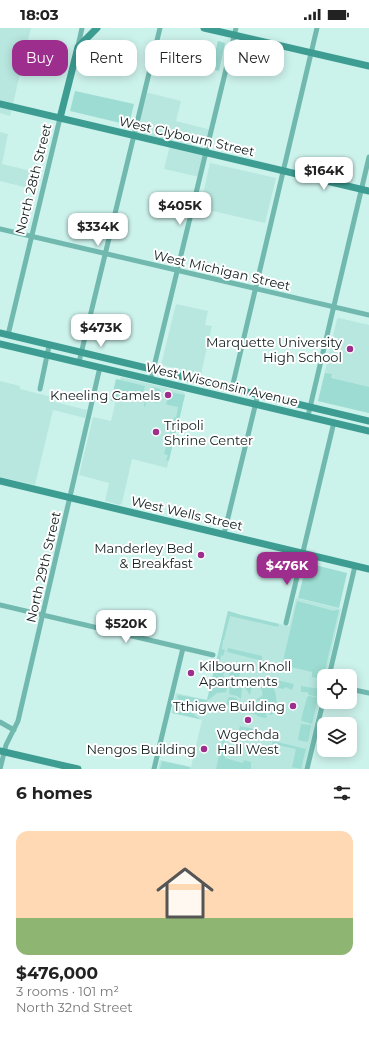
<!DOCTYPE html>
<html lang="en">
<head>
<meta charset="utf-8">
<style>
  body { margin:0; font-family:Montserrat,sans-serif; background:#f2f2f2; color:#222; height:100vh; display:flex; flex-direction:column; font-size:15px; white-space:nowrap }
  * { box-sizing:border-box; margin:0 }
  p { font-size:13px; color:#767676 }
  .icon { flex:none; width:22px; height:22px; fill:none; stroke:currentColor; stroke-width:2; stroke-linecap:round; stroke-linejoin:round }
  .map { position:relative; height:741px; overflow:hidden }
  .drawer { display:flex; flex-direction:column; background:#fff; flex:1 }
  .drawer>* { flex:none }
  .guide { position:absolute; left:12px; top:12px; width:345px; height:36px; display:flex; gap:8px }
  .controls { position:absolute; left:317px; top:641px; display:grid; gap:8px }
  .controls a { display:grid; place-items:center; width:40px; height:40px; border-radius:8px; background:#fff; box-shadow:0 2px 10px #0003; font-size:20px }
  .price { position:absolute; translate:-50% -34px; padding:0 9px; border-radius:8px; background:#fff; color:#222; font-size:13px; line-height:26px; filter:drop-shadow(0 1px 2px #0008) }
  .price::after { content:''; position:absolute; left:50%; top:24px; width:12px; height:9px; margin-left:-6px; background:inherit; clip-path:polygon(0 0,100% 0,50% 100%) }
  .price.on { background:#9e2e8d; color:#fff }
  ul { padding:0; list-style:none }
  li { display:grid; align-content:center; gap:8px; height:212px; padding:0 16px }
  li span { display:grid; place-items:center; height:124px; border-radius:12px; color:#555 }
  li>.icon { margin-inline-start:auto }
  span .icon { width:72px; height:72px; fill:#fffc; stroke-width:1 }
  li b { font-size:17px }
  h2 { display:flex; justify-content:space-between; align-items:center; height:48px; padding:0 16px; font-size:17px }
  .tag { padding:0 14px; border-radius:12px; background:#fff; box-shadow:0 2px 10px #0003; font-size:14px; line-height:36px }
  .tag.on { background:#9e2e8d; color:#fff }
  .status { display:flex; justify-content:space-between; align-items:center; height:28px; padding:0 20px; background:#fff; direction:ltr }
  .status svg { height:11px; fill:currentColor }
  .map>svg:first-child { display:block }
  .built { fill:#b8e7df }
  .green { fill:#9ddcd2 }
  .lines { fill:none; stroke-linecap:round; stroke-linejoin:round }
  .street { stroke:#71b9af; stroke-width:5 }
  .secondary { stroke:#3e9d92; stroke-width:7 }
  .poi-dot { fill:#9e2e8d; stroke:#fff; stroke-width:1.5 }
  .labels { text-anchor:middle; stroke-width:4; stroke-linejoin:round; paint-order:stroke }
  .street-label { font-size:13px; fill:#101e1c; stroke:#fff }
  .poi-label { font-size:13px; fill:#101e1c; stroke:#fff; text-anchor:end }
</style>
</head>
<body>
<div class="status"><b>18:03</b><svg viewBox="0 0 49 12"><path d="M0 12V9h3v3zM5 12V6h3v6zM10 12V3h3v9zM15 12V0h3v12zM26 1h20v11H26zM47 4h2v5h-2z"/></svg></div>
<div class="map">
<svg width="369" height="741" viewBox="0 0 369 741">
  <rect width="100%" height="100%" fill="#ccf2ec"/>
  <!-- built -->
  <path class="built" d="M 0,0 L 31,0 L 10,88 L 0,85 Z
    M 145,64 L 181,73 L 176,93 L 211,102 L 200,149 L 164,141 L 170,117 L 134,108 Z
    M 0,104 L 8,106 L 2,136 L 40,145 L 36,162 L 0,153 Z
    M 210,135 L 276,150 L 265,195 L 200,180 Z
    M 176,276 L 208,283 L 205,297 L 212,298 L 201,346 L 161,337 Z
    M 339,290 L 369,297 L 369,385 L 318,373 L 337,291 Z
    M 121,349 L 184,364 L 185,366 L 167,440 L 132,431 L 122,475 L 120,477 L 105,473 L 109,455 L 79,447 L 93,389 L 111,393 Z
    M 0,353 L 20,358 L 20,361 L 56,370 L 55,374 L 87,382 L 85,390 L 53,382 L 35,457 L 0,449 Z
    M 296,570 L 341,581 L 326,648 L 324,648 L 324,655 L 304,741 L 158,741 L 160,732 L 191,739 L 202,692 L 171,685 L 176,665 L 207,672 L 228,583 L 241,587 L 289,598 Z"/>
  <!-- green -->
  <path class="green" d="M 218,13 L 225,15 L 219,43 L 211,41 Z
    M 75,63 L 134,76 L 129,97 L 70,83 Z
    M 325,345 L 332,346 L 331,350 L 369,359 L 369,385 L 318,373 Z
    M 116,351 L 145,358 L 143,366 L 139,372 L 119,368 L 117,374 L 111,373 Z
    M 152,359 L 160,361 L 161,364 L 159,374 L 157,375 L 147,372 L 145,379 L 144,378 L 145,371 Z
    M 170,364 L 185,367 L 177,401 L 172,399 L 174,389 L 176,390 L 178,379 L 168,377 L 166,376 Z
    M 171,402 L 176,403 L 169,432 L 166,433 L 168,427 L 164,426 L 169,406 L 170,406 Z
    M 307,535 L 347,545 L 339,580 L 298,570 Z
    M 297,573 L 334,583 L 335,582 L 339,582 L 323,651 L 312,649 L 312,644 L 282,637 Z
    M 228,583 L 241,587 L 279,596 L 278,599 L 230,588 L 224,612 L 223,612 L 222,621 L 225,622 L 223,628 L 221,627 L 220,634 L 225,636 C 224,645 221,650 228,657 L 226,664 L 217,665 L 207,673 L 205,683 L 197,682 L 195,684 L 177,670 L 178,667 L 207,672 Z
    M 228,620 L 262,628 L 262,632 L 269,634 L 269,638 L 263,637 L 263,633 L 227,624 Z
    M 236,636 L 240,638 L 241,641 L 238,653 L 236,654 L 229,647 L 231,638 L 233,636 Z
    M 261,650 C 276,650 281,678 272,687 L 269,686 L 265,675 L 256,672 L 262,668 C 264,660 257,656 251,661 L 250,667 L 245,660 L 247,654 Z
    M 272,651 L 294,656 L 292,662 L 286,659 L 283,661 L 275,659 Z
    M 230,658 L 234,661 L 241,659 L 242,660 L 241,671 L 237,668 L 229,666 Z
    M 301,658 L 320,661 L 318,669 L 309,667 L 307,664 L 301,664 Z
    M 309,668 L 318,670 L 312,696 L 302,693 L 301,692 L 307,669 Z
    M 230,669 L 236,670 L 239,674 L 238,682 L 231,681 L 231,678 L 226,677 L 228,670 Z
    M 176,673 L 200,691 L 173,685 Z
    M 248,673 L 263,677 L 267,689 L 265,690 L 257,688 L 257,687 L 241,683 L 243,676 Z
    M 301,696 L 311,697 L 308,714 L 298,712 Z
    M 240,698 L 259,702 L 260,703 L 260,707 L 255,710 L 239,707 L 238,705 Z
    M 226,712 L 224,715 L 225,716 L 225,730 L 243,735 L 244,732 L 251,734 L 251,741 L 216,741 L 222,713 Z
    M 273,713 L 306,721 L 301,741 L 292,739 L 296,721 L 272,716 Z
    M 162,733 L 190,739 L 190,741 L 160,741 Z"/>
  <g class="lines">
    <!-- street -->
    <path class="street" d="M 78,18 L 82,0
      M 0,201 L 369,287
      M 8,307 L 60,90
      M 79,334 L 160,0
      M 151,351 L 236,0
      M 232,360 L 317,0
      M 40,361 L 49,318
      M 308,388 L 369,129
      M 224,506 L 258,366
      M 0,577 L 213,627
      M 286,595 L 334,394
      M 329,648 L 355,538
      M 350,661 L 369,665
      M 0,694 L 14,702
      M 0,741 L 6,717 L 18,693 L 100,339
      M 154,741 L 183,620
      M 307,741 L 324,670"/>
    <!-- secondary -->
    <path class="secondary" d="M 204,0 L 369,38
      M 0,76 L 369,163
      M 60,90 L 78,19 L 97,0
      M 0,305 L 369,393
      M 0,316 L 369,403
      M 0,453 L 369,541
      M 0,723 L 78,741"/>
  </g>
  <!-- markers -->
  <g class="poi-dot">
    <circle cx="350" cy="321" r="4"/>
    <circle cx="168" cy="367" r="4"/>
    <circle cx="156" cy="404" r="4"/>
    <circle cx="201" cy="527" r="4"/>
    <circle cx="191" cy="645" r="4"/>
    <circle cx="293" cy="678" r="4"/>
    <circle cx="248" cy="692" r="4"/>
    <circle cx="204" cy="721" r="4"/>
  </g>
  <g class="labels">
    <!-- street labels -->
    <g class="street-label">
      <text transform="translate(187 108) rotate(13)" y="5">West Clybourn Street</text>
      <text transform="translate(33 151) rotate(-76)" y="5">North 28th Street</text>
      <text transform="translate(222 242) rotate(13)" y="5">West Michigan Street</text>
      <text transform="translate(222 356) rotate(13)" y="5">West Wisconsin Avenue</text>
      <text transform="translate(187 485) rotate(13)" y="5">West Wells Street</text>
      <text transform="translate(43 539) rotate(-77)" y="5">North 29th Street</text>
    </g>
    <!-- poi labels -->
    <g class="poi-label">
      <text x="342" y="319">Marquette University<tspan x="342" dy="15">High School</tspan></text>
      <text x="160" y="372">Kneeling Camels</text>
      <text x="164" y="402" text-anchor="start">Tripoli<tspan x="164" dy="15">Shrine Center</tspan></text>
      <text x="193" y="525">Manderley Bed<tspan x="193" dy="15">&amp; Breakfast</tspan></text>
      <text x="199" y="643" text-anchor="start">Kilbourn Knoll<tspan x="199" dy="15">Apartments</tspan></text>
      <text x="285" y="683">Tthigwe Building</text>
      <text x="248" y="711" text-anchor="middle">Wgechda<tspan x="248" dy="15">Hall West</tspan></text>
      <text x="196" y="726">Nengos Building</text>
    </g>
  </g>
</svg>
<div class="controls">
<a><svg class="icon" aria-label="locate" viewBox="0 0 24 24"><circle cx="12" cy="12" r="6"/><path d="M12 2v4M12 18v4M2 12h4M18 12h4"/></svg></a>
<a><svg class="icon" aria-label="layers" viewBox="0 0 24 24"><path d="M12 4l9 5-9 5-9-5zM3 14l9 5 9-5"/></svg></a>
</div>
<b class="price" style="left:324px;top:163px">$164K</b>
<b class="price" style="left:180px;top:198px">$405K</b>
<b class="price" style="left:98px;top:219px">$334K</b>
<b class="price" style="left:101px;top:320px">$473K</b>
<b class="price on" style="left:287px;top:558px">$476K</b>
<b class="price" style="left:126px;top:616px">$520K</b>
<div class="guide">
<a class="tag on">Buy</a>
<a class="tag">Rent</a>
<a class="tag">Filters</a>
<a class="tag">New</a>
</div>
</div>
<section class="drawer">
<h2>6 homes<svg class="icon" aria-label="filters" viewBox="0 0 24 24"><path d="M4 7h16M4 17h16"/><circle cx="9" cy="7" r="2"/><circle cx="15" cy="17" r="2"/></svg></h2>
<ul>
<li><span style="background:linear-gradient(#ffd9b3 70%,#8fb573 0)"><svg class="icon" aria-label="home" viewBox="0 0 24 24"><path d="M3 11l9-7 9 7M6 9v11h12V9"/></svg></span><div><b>$476,000</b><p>3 rooms · 101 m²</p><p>North 32nd Street</p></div></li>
</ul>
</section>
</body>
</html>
